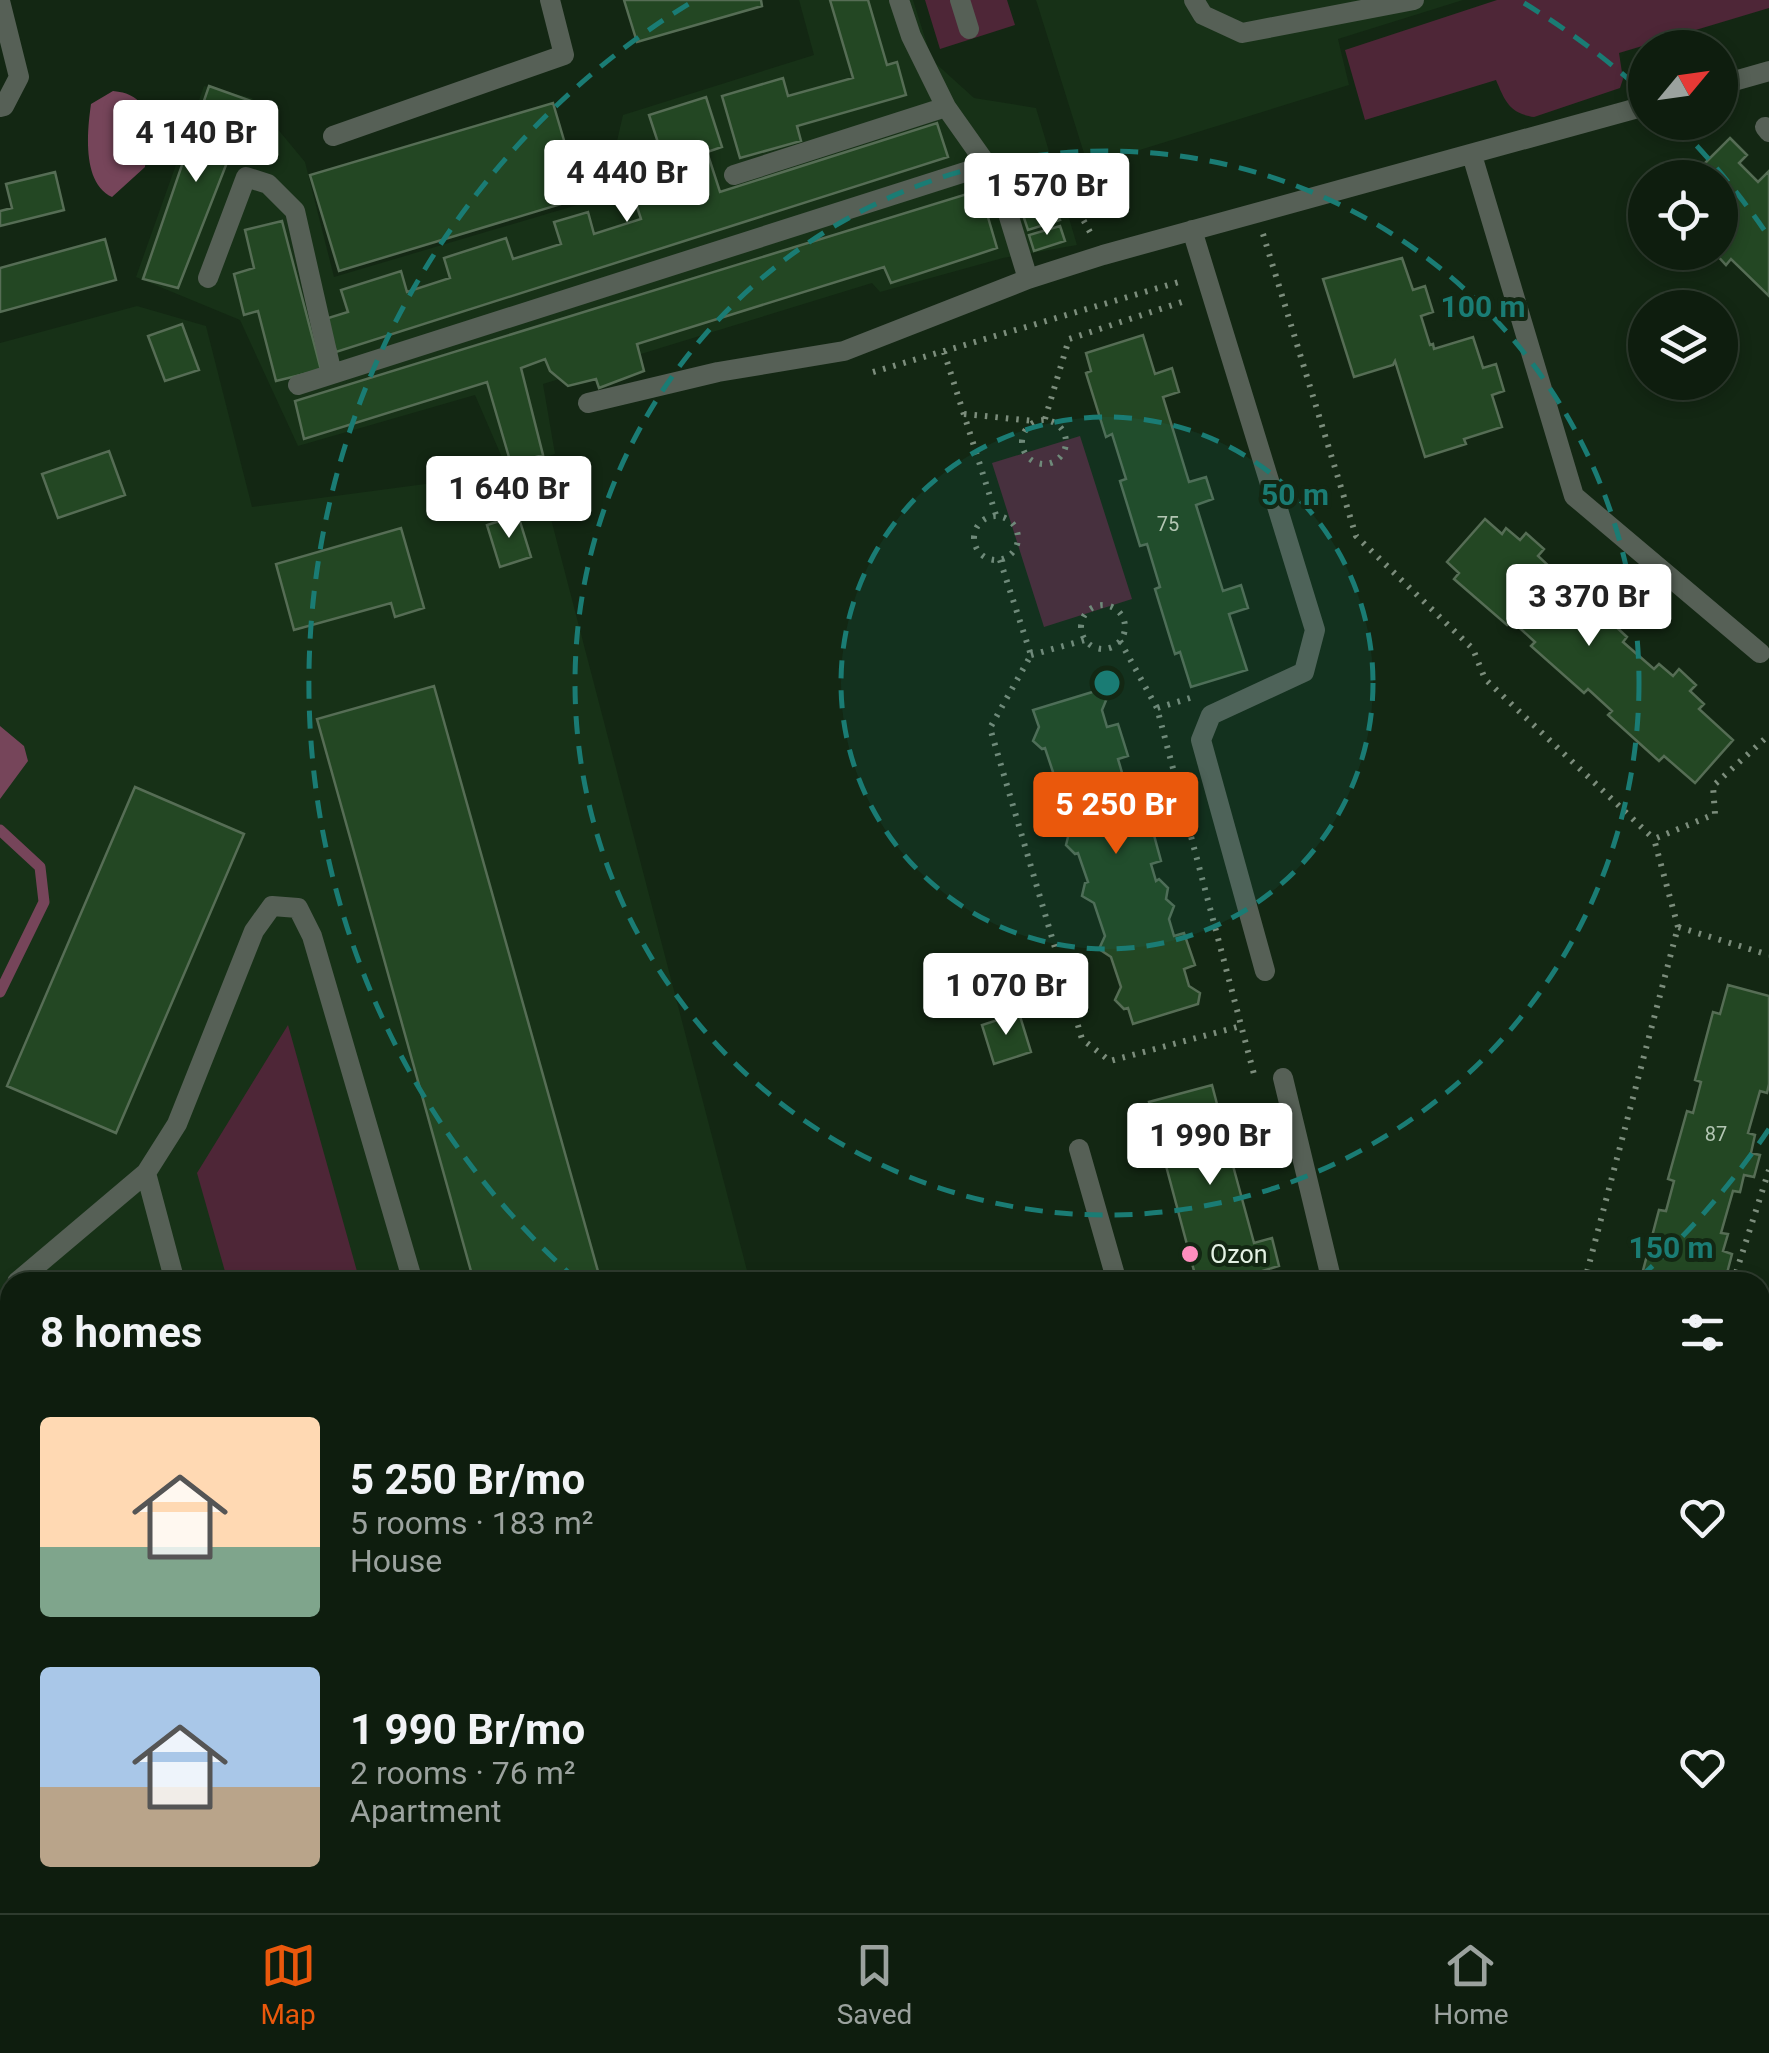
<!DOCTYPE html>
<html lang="en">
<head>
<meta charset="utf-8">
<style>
  body { margin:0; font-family:Roboto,sans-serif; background:#172617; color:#f1f3f6; height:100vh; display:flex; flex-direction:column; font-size:38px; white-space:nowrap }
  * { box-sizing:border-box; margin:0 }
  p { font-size:32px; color:#9ba29e }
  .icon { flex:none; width:55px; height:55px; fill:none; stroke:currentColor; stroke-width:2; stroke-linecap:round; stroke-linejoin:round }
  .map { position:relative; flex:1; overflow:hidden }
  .sheet { position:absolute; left:0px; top:1272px; width:1770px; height:642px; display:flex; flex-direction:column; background:#0e1d0e; border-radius:30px 30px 0 0; box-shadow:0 5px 15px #0003,0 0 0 2px #2e3b2e }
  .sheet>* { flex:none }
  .needle { width:65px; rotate:61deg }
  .fabs { position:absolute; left:1628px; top:30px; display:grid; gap:20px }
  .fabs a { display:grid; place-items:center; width:110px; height:110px; border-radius:50%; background:#0e1d0e; box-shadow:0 5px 15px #0003,0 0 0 2px #2e3b2e; font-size:50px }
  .price { position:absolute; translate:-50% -85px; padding:0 22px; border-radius:10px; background:#fff; color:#222; font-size:32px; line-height:65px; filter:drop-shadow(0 2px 5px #0008) }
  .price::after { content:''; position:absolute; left:50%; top:60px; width:30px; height:22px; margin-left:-15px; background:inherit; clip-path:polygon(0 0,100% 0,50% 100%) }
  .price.current { background:#ea580c; color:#fff }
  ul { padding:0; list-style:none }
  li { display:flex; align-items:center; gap:30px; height:250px; padding:0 40px }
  li span { display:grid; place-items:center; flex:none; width:280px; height:200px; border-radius:10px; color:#555 }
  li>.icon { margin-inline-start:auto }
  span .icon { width:120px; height:120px; fill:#fffc; stroke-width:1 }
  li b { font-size:42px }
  h2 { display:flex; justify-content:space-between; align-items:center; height:120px; padding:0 40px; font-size:42px }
  .tabs { display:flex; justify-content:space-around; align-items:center; height:140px; border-top:2px solid #2e3b2e; background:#0e1d0e; font-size:28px; color:#9ba29e }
  .tabs a { display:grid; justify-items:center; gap:5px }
  .tabs .current { color:#ea580c }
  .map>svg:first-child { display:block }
  .built { fill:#173117 }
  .green { fill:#4e2637 }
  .water { fill:#76455a }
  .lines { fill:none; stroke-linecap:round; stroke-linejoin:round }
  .stream { stroke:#76455a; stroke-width:11 }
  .building { fill:#234723; stroke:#566d55; stroke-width:2.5 }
  .path { stroke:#7c8d7c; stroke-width:6; stroke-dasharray:2.5 8; stroke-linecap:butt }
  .lane { stroke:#566056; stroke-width:20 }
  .secondary { stroke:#748473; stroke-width:25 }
  .ring { fill:none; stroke:#1a7c74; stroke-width:5; stroke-dasharray:18 12 }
  .poi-dot { fill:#fe8ebe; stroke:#132713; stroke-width:4 }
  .labels { text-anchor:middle; stroke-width:8; stroke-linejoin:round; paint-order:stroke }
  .number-label { font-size:20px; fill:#b3c6b3 }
  .poi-label { font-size:25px; fill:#e3f1e3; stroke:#132713; text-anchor:start }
  .centre { fill:#1a7c74; stroke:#132713; stroke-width:5 }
  .ring-label { font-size:30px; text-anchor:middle; font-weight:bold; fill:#1a7c74; stroke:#132713; stroke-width:8; stroke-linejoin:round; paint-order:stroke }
</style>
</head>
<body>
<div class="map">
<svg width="1769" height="1913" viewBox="0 0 1769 1913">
  <rect width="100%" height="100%" fill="#132713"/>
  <!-- built -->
  <path class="built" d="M 799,0 L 913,0 L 932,60 L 974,98 L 1036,108 L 1077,245 L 1003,258 L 880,292 L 872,283 L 543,384 L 555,454 L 507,469 L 475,395 L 298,446 L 240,320 L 136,277 L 204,86 L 252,98 L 305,162 L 334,277 L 604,197 L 623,115 L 814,55 Z
    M 1036,0 L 1463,0 L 1338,39 L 1349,85 L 1088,166 Z
    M 137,306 L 206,326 L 252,507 L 538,469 L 750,1282 L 10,1282 L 10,1905 L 820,1905 L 788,1913 L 0,1913 L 0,343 Z"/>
  <!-- green -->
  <path class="green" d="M 925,0 L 1007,0 L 1015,25 L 940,49 Z
    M 1497,0 L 1769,0 L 1769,8 L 1619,53 L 1623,79 L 1620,88 L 1534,117 C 1509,113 1505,101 1496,80 L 1365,120 L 1345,50 Z
    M 1080,436 L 1132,599 L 1044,627 L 992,463 Z
    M 288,1025 L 360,1282 L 228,1282 L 197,1173 Z"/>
  <!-- water -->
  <path class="water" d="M 113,91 C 158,95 147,134 145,167 L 112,197 C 82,183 87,132 91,104 Z
    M 0,726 L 24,746 L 28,761 L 0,799 Z"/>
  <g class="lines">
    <!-- stream -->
    <path class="stream" d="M 0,830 L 40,867 L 44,902 L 0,992"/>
  </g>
  <!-- building -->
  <path class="building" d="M 624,0 L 761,0 L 762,6 L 637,42 Z
    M 830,0 L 868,0 L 887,65 L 897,62 L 906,95 L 797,126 L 801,141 L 740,158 L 722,96 L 783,78 L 788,96 L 853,78 Z
    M 209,86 L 251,101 L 178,288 L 143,279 Z
    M 706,97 L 722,147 L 707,152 L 720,192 L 937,123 L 948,157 L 336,352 L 325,319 L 348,312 L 341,290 L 401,271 L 407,292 L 450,278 L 444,258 L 506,238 L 513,259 L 561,244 L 554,222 L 588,212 L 594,234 L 641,219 L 628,179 L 666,167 L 649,115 Z
    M 553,103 L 581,198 L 339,271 L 310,175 Z
    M 1730,138 L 1747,155 L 1739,163 L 1758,182 L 1769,171 L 1769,296 L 1731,259 L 1726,265 L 1714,252 L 1720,252 L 1720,178 L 1690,178 Z
    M 55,172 L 64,210 L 0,226 L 0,211 L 12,208 L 6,184 Z
    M 1048,186 L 1053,202 L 1022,212 L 1017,196 Z
    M 980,190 L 997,248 L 891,283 L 884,267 L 637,344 L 644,371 L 599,388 L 596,379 L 568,386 L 550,371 L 545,359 L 521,368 L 543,455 L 511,464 L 487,382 L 304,439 L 295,401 Z
    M 1054,205 L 1060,220 L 1028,230 L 1023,215 Z
    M 282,221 L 321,370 L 276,381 L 258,311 L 244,315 L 234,274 L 254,268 L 245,230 Z
    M 1060,226 L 1065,241 L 1034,251 L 1029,235 Z
    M 105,239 L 116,280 L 0,312 L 0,268 Z
    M 1402,258 L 1413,290 L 1425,286 L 1433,312 L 1421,316 L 1430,345 L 1433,344 L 1434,349 L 1473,337 L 1483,368 L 1496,364 L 1504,391 L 1492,395 L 1502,427 L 1464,439 L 1466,444 L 1425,457 L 1395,361 L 1393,365 L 1354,377 L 1323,279 Z
    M 182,324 L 199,370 L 165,381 L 148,336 Z
    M 1143,335 L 1155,374 L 1172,368 L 1179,392 L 1163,397 L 1189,482 L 1206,477 L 1213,499 L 1196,505 L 1223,591 L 1241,585 L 1248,608 L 1229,614 L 1247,670 L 1191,687 L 1180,652 L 1175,654 L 1155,589 L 1160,587 L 1147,544 L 1140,546 L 1120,481 L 1126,479 L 1112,434 L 1106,437 L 1086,373 L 1091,371 L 1086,353 Z
    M 109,451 L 125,495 L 58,518 L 42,474 Z
    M 518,515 L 531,557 L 500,567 L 487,525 Z
    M 1485,519 L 1502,534 L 1506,528 L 1520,540 L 1526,533 L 1544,549 L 1538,556 L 1551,568 L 1546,574 L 1578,602 L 1583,596 L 1596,608 L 1603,601 L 1621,617 L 1614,625 L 1627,637 L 1623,642 L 1654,669 L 1659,664 L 1673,676 L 1679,669 L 1696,685 L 1690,691 L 1704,704 L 1699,709 L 1733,740 L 1695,783 L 1664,756 L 1659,761 L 1608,715 L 1612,711 L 1588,689 L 1584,693 L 1531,646 L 1535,642 L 1511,620 L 1507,625 L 1454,579 L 1459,573 L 1447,562 Z
    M 401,528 L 424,608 L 395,617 L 391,603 L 294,630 L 276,564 Z
    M 434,686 L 601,1282 L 474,1282 L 317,719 Z
    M 1099,690 L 1107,698 L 1102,710 L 1107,727 L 1118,724 L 1128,756 L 1118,759 L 1123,776 L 1135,784 L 1133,794 L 1141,802 L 1135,815 L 1141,832 L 1152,828 L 1161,861 L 1151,864 L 1156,881 L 1159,879 L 1168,888 L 1166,899 L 1174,906 L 1169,919 L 1174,936 L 1184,933 L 1195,965 L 1184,969 L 1189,986 L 1200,993 L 1198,1004 L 1133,1024 L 1128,1008 L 1124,1009 L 1115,1000 L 1121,987 L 1111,957 L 1099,949 L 1105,936 L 1094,903 L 1082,896 L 1085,883 L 1088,882 L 1078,853 L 1075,854 L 1066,845 L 1069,833 L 1072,831 L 1061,799 L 1058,800 L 1049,792 L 1055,778 L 1045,748 L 1042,749 L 1033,741 L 1039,727 L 1033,710 Z
    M 135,787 L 244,834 L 116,1133 L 7,1086 Z
    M 1728,985 L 1769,996 L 1769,1084 L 1767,1093 L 1760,1091 L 1748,1133 L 1755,1135 L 1751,1153 L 1760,1155 L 1754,1177 L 1744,1175 L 1740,1192 L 1733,1191 L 1721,1233 L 1728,1234 L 1723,1251 L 1732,1254 L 1726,1277 L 1717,1274 L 1715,1282 L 1647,1282 L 1648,1279 L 1641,1278 L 1659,1210 L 1666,1211 L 1674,1181 L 1668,1179 L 1687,1111 L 1693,1113 L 1701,1082 L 1695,1080 L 1713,1012 L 1720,1014 Z
    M 1019,1013 L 1031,1052 L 994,1064 L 982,1025 Z
    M 1212,1085 L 1222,1123 L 1240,1118 L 1248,1146 L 1229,1151 L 1254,1243 L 1272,1238 L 1279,1266 L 1262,1271 L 1265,1282 L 1197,1282 L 1149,1102 Z
    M 10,1375 L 10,1442 L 0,1407 L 0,1378 Z
    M 1760,1447 L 1768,1449 L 1760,1485 Z
    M 1760,1490 L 1769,1495 L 1769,1580 L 1760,1578 Z
    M 139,1905 L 467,1905 L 438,1913 L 141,1913 Z"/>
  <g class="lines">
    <!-- path -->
    <path class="path" d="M 1021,175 L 1065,187 L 1090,232
      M 1263,234 L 1356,536 L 1473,649 L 1485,679 L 1654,839
      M 944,352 L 996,515
      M 873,372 L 1182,281
      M 964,414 L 1034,421
      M 1045,419 L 1069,339 L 1188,300
      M1022 442a22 22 0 1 1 44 0a22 22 0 1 1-44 0Z
      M974 538a22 22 0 1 1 44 0a22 22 0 1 1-44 0Z
      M 1000,560 L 1031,655 L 990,728 L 1082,1039 L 1110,1061 L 1241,1026
      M1081 627a22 22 0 1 1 44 0a22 22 0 1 1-44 0Z
      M 1120,641 L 1157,708
      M 1031,655 L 1085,640
      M 1190,698 L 1157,708 L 1255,1078
      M 1678,927 L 1654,839 L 1715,814 L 1713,786 L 1769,735
      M 1587,1282 L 1586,1276 L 1678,927 L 1769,955
      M 1733,1282 L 1769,1170
      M 1760,1651 L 1769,1649
      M 1760,1854 L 1769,1851
      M 834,1913 L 864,1905
      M 1535,1913 L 1565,1905
      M 1743,1913 L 1745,1905"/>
    <!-- lane -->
    <path class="lane" d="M 899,0 L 911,36 L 946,107 L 987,165 L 1006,207 L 1028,279
      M 960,0 L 969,29
      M 1194,0 L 1203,15 L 1242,33 L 1414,0
      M 0,1 L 19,77 L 4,106 L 0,107
      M 1720,85 L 1769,71
      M 1765,127 L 1769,132
      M 333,136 L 564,55 L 550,0
      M 1472,155 L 1574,496 L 1760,653
      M 734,175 L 946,107
      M 1192,230 L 1315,630 L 1304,672 L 1211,715 L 1201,740 L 1265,971
      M 208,278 L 246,177 L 268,184 L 295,211 L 332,374
      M 298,385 L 987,165
      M 588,403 L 718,372 L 844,351 L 1028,279 L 1103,255 L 1645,106
      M 1283,1078 L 1332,1282
      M 1079,1149 L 1117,1282
      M 146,1173 L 175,1282
      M 17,1282 L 146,1173 L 177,1124 L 254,931 L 272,906 L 298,908 L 312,936 L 413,1282
      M 1760,1338 L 1769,1305
      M 1760,1376 L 1769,1378
      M 0,1647 L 10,1686
      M 0,1900 L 10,1897
      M 970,1905 L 972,1913"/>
    <!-- secondary -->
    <path class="secondary" d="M 1760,1750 L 1769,1747
      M 1153,1913 L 1181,1905"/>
  </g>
  <!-- distance rings -->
  <circle cx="1107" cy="683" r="266" fill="#1a7c74" fill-opacity=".12"/>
  <g class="ring">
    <circle cx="1107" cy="683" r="266"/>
    <circle cx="1107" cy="683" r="532"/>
    <path d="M1769 1129A798 798 0 0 1 1636 1281M578 1281A798 798 0 0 1 690 3M1524 3A798 798 0 0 1 1641 90M1676 124A798 798 0 0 1 1769 237"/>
  </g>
  <!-- markers -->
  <circle class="poi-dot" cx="1190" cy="1254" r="10"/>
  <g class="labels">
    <!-- number labels -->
    <g class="number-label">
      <text x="1168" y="531">75</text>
      <text x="1716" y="1141">87</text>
    </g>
    <!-- poi labels -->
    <g class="poi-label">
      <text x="1210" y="1263">Ozon</text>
    </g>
  </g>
  <circle cx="1107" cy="683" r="15" class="centre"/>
  <g class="ring-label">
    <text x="1483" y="317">100 m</text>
    <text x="1295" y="505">50 m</text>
    <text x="1671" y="1258">150 m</text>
  </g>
</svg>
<div class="fabs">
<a><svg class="needle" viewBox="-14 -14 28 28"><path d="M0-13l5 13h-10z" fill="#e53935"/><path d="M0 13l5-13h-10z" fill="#9ba29e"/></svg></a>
<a><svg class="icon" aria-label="locate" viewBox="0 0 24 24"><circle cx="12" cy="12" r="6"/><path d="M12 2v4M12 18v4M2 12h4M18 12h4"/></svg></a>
<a><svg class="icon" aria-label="layers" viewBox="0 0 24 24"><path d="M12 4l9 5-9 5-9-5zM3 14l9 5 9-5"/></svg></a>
</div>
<b class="price" style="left:196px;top:185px">4 140 Br</b>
<b class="price" style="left:627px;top:225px">4 440 Br</b>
<b class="price" style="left:1047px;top:238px">1 570 Br</b>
<b class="price" style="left:509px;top:541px">1 640 Br</b>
<b class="price" style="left:1589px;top:649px">3 370 Br</b>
<b class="price current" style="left:1116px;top:857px">5 250 Br</b>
<b class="price" style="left:1006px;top:1038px">1 070 Br</b>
<b class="price" style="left:1210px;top:1188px">1 990 Br</b>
<section class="sheet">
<h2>8 homes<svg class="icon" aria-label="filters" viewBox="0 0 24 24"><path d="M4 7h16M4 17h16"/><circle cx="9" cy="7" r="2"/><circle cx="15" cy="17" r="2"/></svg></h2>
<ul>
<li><span style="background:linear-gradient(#ffd9b3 65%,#7fa58c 0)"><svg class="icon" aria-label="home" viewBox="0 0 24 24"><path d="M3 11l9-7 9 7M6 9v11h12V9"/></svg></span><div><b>5 250 Br/mo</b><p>5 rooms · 183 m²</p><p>House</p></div><svg class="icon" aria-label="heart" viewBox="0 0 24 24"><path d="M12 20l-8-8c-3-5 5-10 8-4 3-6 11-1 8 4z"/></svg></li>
<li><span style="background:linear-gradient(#a9c7e8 60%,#b9a48a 0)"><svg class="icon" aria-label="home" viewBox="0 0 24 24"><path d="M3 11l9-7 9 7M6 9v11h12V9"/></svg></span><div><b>1 990 Br/mo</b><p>2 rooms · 76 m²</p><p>Apartment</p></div><svg class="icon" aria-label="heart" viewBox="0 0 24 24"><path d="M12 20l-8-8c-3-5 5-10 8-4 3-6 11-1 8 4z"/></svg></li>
</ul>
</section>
</div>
<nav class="tabs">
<a class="current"><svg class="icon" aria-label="map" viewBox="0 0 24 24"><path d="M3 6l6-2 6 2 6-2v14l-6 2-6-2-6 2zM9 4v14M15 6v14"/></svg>Map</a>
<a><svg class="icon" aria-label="saved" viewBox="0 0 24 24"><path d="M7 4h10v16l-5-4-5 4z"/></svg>Saved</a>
<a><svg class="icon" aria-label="home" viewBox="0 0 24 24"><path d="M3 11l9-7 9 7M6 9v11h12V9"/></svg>Home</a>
</nav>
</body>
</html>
